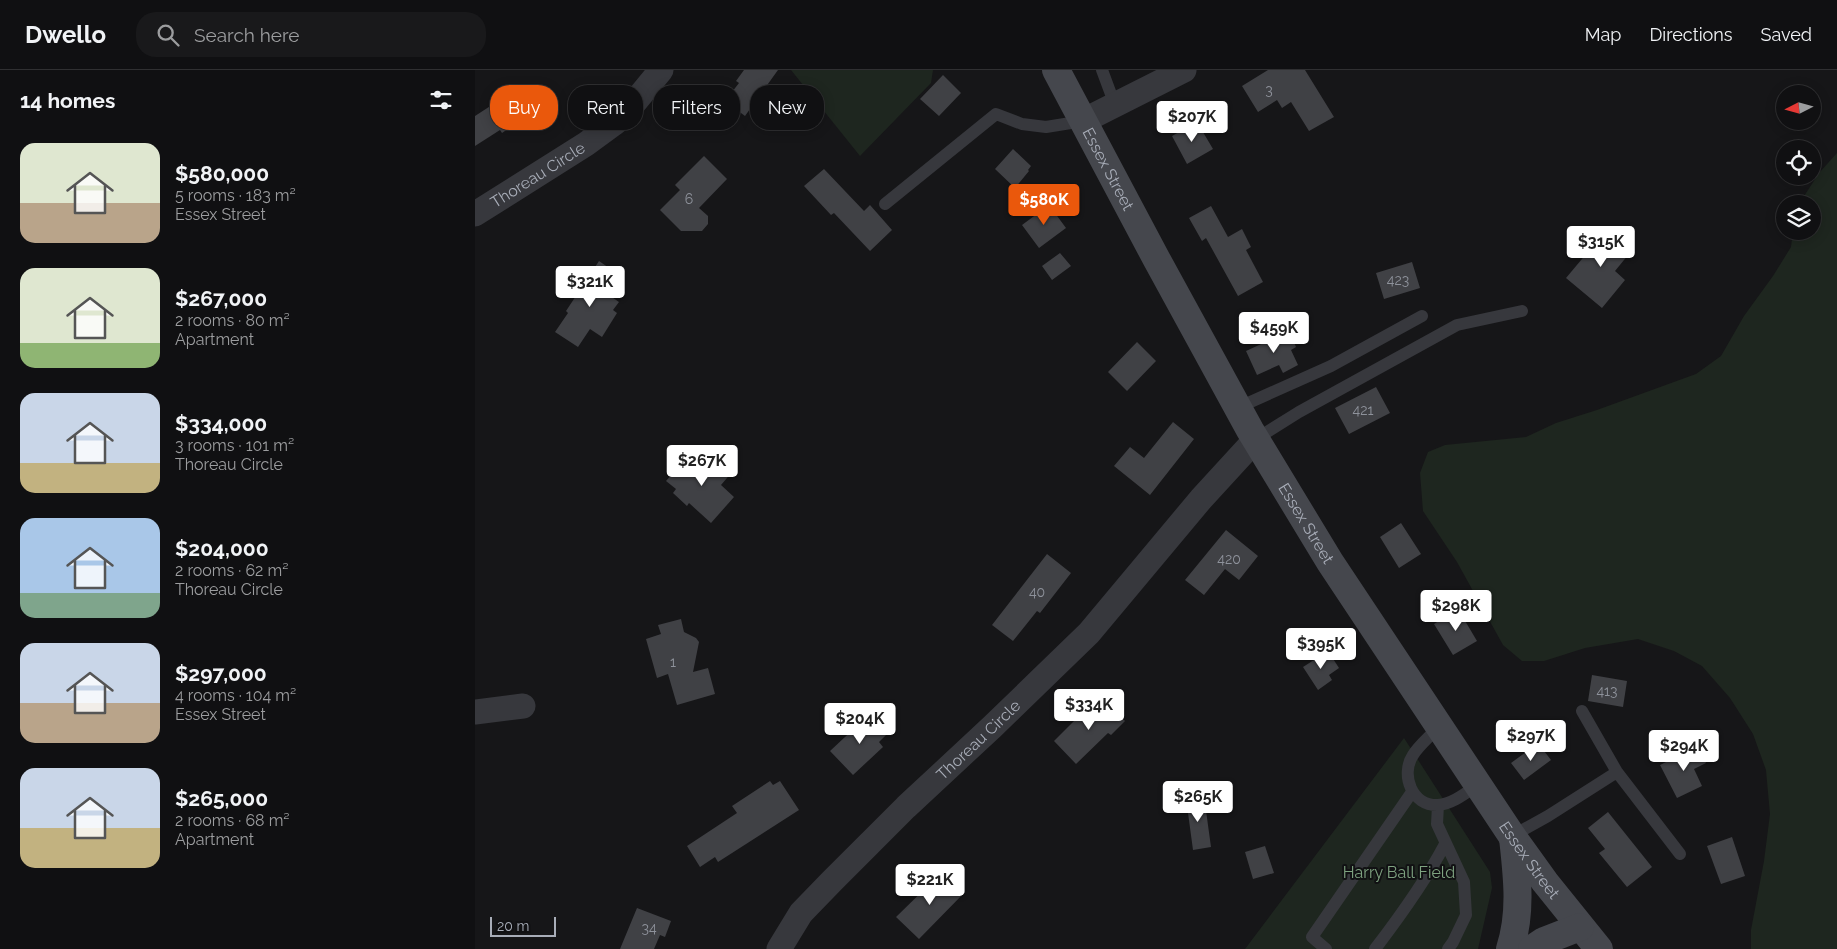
<!DOCTYPE html>
<html lang="en">
<head>
<meta charset="utf-8">
<style>
  body { margin:0; font-family:Raleway,sans-serif; background:#19191b; color:#f1f3f6; height:100vh; display:flex; flex-direction:column; font-size:19px; white-space:nowrap }
  * { box-sizing:border-box; margin:0 }
  p { font-size:16px; color:#9c9d9f }
  .icon { flex:none; width:28px; height:28px; fill:none; stroke:currentColor; stroke-width:2; stroke-linecap:round; stroke-linejoin:round }
  .map { position:relative; flex:1; overflow:hidden }
  .panel { display:flex; flex-direction:column; background:#101012; width:475px }
  .panel>* { flex:none }
  .guide { position:absolute; left:15px; top:15px; width:475px; height:45px; display:flex; gap:10px }
  .needle { width:32px; rotate:264deg }
  .controls { position:absolute; left:1301px; top:15px; display:grid; gap:10px }
  .controls a { display:grid; place-items:center; width:45px; height:45px; border-radius:50%; background:#101012; box-shadow:0 2px 12px #0003,0 0 0 1px #303032; font-size:25px }
  .scale { position:absolute; left:15px; bottom:12px; width:66px; box-sizing:border-box; padding-left:5px; border:2px solid #a8adb8; border-top:0; font-size:14px; line-height:18px; white-space:nowrap; color:#a8adb8; -webkit-text-stroke:4px #111113; paint-order:stroke }
  .price { position:absolute; translate:-50% -42px; padding:0 11px; border-radius:5px; background:#fff; color:#222; font-size:16px; line-height:32px; filter:drop-shadow(0 1px 2px #0008) }
  .price::after { content:''; position:absolute; left:50%; top:30px; width:15px; height:11px; margin-left:-8px; background:inherit; clip-path:polygon(0 0,100% 0,50% 100%) }
  .price.on { background:#ea580c; color:#fff }
  ul { padding:0; list-style:none }
  li { display:flex; align-items:center; gap:15px; height:125px; padding:0 20px }
  li span { display:grid; place-items:center; flex:none; width:140px; height:100px; border-radius:15px; color:#555 }
  li>.icon { margin-inline-start:auto }
  span .icon { width:60px; height:60px; fill:#fffc; stroke-width:1 }
  li b { font-size:21px }
  h2 { display:flex; justify-content:space-between; align-items:center; height:60px; padding:0 20px; font-size:21px }
  .chip { padding:0 18px; border-radius:20px; background:#101012; box-shadow:0 2px 12px #0003,0 0 0 1px #303032; font-size:18px; line-height:45px }
  .chip.on { background:#ea580c; color:#fff }
  header { display:flex; align-items:center; gap:30px; box-sizing:border-box; height:70px; padding:0 25px; background:#101012; border-bottom:1px solid #303032 }
  header strong { font-size:24px }
  nav { display:flex; gap:28px; margin-inline-start:auto; font-size:18px }
  .search { width:350px; height:45px; background:#19191b; display:flex; align-items:center; gap:12px; box-sizing:border-box; padding:0 18px; border-radius:20px; color:#9c9d9f; font-size:19px }
  main { display:flex; flex:1; min-height:0 }
  .map>svg:first-child { display:block }
  .green { fill:#1e261f }
  .building { fill:#404145 }
  .lines { fill:none; stroke-linecap:round; stroke-linejoin:round }
  .lane { stroke:#37383d; stroke-width:12 }
  .street { stroke:#37383d; stroke-width:25 }
  .secondary { stroke:#45474d; stroke-width:28 }
  .labels { text-anchor:middle; stroke-width:4; stroke-linejoin:round; paint-order:stroke }
  .number-label { font-size:14px; fill:#8e929b }
  .street-label { font-size:16px; fill:#a8adb8; stroke:#111113 }
  .park-label { font-size:16px; fill:#7fa381; stroke:#111113 }
</style>
</head>
<body>
<header>
<strong>Dwello</strong>
<div class="search"><svg class="icon" aria-label="search" viewBox="0 0 24 24"><circle cx="10" cy="10" r="6"/><path d="M15 15l6 6"/></svg>Search here</div>
<nav><a>Map</a><a>Directions</a><a>Saved</a></nav>
</header>
<main>
<section class="panel">
<h2>14 homes<svg class="icon" aria-label="filters" viewBox="0 0 24 24"><path d="M4 7h16M4 17h16"/><circle cx="9" cy="7" r="2"/><circle cx="15" cy="17" r="2"/></svg></h2>
<ul>
<li><span style="background:linear-gradient(#dfe7d0 60%,#b9a48a 0)"><svg class="icon" aria-label="home" viewBox="0 0 24 24"><path d="M3 11l9-7 9 7M6 9v11h12V9"/></svg></span><div><b>$580,000</b><p>5 rooms · 183 m²</p><p>Essex Street</p></div></li>
<li><span style="background:linear-gradient(#dfe7d0 75%,#8fb573 0)"><svg class="icon" aria-label="home" viewBox="0 0 24 24"><path d="M3 11l9-7 9 7M6 9v11h12V9"/></svg></span><div><b>$267,000</b><p>2 rooms · 80 m²</p><p>Apartment</p></div></li>
<li><span style="background:linear-gradient(#c9d6e8 70%,#c2b280 0)"><svg class="icon" aria-label="home" viewBox="0 0 24 24"><path d="M3 11l9-7 9 7M6 9v11h12V9"/></svg></span><div><b>$334,000</b><p>3 rooms · 101 m²</p><p>Thoreau Circle</p></div></li>
<li><span style="background:linear-gradient(#a9c7e8 75%,#7fa58c 0)"><svg class="icon" aria-label="home" viewBox="0 0 24 24"><path d="M3 11l9-7 9 7M6 9v11h12V9"/></svg></span><div><b>$204,000</b><p>2 rooms · 62 m²</p><p>Thoreau Circle</p></div></li>
<li><span style="background:linear-gradient(#c9d6e8 60%,#b9a48a 0)"><svg class="icon" aria-label="home" viewBox="0 0 24 24"><path d="M3 11l9-7 9 7M6 9v11h12V9"/></svg></span><div><b>$297,000</b><p>4 rooms · 104 m²</p><p>Essex Street</p></div></li>
<li><span style="background:linear-gradient(#c9d6e8 60%,#c2b280 0)"><svg class="icon" aria-label="home" viewBox="0 0 24 24"><path d="M3 11l9-7 9 7M6 9v11h12V9"/></svg></span><div><b>$265,000</b><p>2 rooms · 68 m²</p><p>Apartment</p></div></li>
</ul>
</section>
<div class="map">
<svg width="1362" height="879" viewBox="0 0 1362 879">
  <rect width="100%" height="100%" fill="#161618"/>
  <!-- green -->
  <path class="green" d="M 316,0 L 458,0 L 456,13 L 385,86 Z
    M 1362,83 L 1362,879 L 1276,879 L 1276,860 L 1289,791 L 1295,744 L 1291,700 L 1278,664 L 1255,628 L 1227,596 L 1199,581 L 1163,569 L 1110,578 L 1069,591 L 1047,591 L 1028,575 L 982,492 L 948,441 L 945,403 L 953,382 L 970,375 L 1051,367 L 1081,353 L 1122,340 L 1221,304 L 1246,286 L 1269,246 L 1298,206 L 1316,177 L 1318,161 L 1338,161 L 1338,134 L 1324,134 L 1344,103 Z
    M 929,668 L 1015,802 L 1017,818 L 1003,879 L 770,879 Z"/>
  <!-- building -->
  <path class="building" d="M 269,0 L 303,0 L 270,46 L 250,31 L 264,13 L 261,11 Z
    M 793,0 L 830,0 L 859,47 L 834,61 L 816,32 L 807,38 L 802,30 L 783,42 L 767,16 Z
    M 468,5 L 486,23 L 464,46 L 445,29 Z
    M 43,18 L 58,42 L 27,63 L 25,60 L 0,76 L 0,46 Z
    M 722,52 L 738,79 L 712,94 L 697,66 Z
    M 538,79 L 556,96 L 553,100 L 554,101 L 540,118 L 520,99 Z
    M 229,86 L 252,109 L 224,138 L 233,146 L 233,154 L 227,161 L 206,161 L 185,140 L 205,120 L 200,115 Z
    M 349,99 L 389,141 L 395,135 L 417,160 L 395,181 L 359,143 L 356,145 L 329,116 Z
    M 574,135 L 591,158 L 564,178 L 547,155 Z
    M 736,136 L 753,167 L 767,159 L 776,177 L 771,180 L 788,212 L 763,226 L 731,168 L 727,171 L 714,148 Z
    M 1133,158 L 1158,179 L 1140,201 L 1150,210 L 1127,238 L 1091,208 Z
    M 585,183 L 596,196 L 577,210 L 567,196 Z
    M 124,191 L 140,202 L 128,221 L 144,232 L 138,240 L 142,243 L 127,267 L 115,259 L 103,277 L 80,262 L 93,243 L 91,241 Z
    M 937,192 L 945,218 L 909,229 L 901,203 Z
    M 814,261 L 821,277 L 816,280 L 823,295 L 808,303 L 804,295 L 782,305 L 771,281 Z
    M 662,272 L 681,291 L 652,321 L 633,302 Z
    M 901,317 L 915,343 L 874,364 L 860,338 Z
    M 698,352 L 719,369 L 675,425 L 639,396 L 655,377 L 669,388 Z
    M 213,386 L 231,401 L 243,388 L 258,401 L 246,415 L 259,427 L 236,453 L 214,433 L 212,436 L 198,423 L 201,419 L 191,411 Z
    M 926,453 L 946,484 L 924,498 L 905,467 Z
    M 751,460 L 783,486 L 764,510 L 750,499 L 729,525 L 710,510 Z
    M 572,484 L 596,503 L 565,543 L 562,541 L 538,571 L 517,555 Z
    M 983,539 L 1002,571 L 978,585 L 959,554 Z
    M 206,549 L 209,562 L 221,568 L 224,572 L 218,602 L 233,598 L 240,624 L 202,635 L 193,604 L 182,608 L 171,569 L 186,564 L 183,555 Z
    M 853,581 L 864,598 L 854,605 L 857,610 L 843,620 L 828,597 Z
    M 1117,605 L 1152,611 L 1148,637 L 1113,631 Z
    M 627,628 L 650,651 L 636,665 L 633,663 L 601,694 L 579,671 L 610,640 L 613,642 Z
    M 399,646 L 414,662 L 404,672 L 408,677 L 378,705 L 355,681 L 385,653 L 388,656 Z
    M 1063,673 L 1076,690 L 1049,710 L 1036,693 Z
    M 1223,676 L 1231,693 L 1219,699 L 1227,716 L 1202,728 L 1185,695 Z
    M 295,711 L 298,715 L 305,711 L 324,740 L 243,792 L 240,787 L 225,797 L 212,776 L 262,743 L 257,736 Z
    M 729,726 L 736,777 L 718,780 L 711,728 Z
    M 1133,742 L 1177,797 L 1152,817 L 1124,783 L 1130,779 L 1113,758 Z
    M 1257,767 L 1270,806 L 1246,814 L 1232,776 Z
    M 790,776 L 799,803 L 778,809 L 770,782 Z
    M 464,805 L 490,822 L 444,869 L 421,847 Z
    M 162,838 L 196,851 L 190,867 L 185,865 L 179,879 L 145,879 Z"/>
  <g class="lines">
    <!-- lane -->
    <path class="lane" d="M 627,0 L 640,35
      M 410,134 L 521,44 L 547,54 L 571,57 L 608,51
      M 762,338 L 856,296 L 947,246
      M 781,369 L 824,342 L 982,255 L 1047,241
      M 964,656 C 956,666 945,674 938,685 C 925,705 937,736 963,735 C 978,734 992,722 1004,714
      M 1142,702 L 1205,784
      M 963,735 L 962,754 L 989,812 L 991,845 L 978,872 L 973,879
      M 1037,766 L 1073,746 L 1142,702 L 1107,641
      M 851,879 L 837,867 L 937,722
      M 900,879 C 926,845 950,812 970,774"/>
    <!-- street -->
    <g class="street">
      <path d="M 608,51 L 709,0"/>
      <path id="s1" d="M 0,144 L 111,74 L 141,52 L 159,33 L 186,0"/>
      <path d="M 0,642 L 48,636"/>
      <path id="s2" d="M 304,879 L 326,843 L 357,811 L 431,737 L 517,657 L 614,563 L 726,429 L 781,369"/>
    </g>
    <!-- secondary -->
    <g class="secondary">
      <path id="s3" d="M 581,0 L 682,190 L 775,360 L 855,492 L 1037,766 L 1070,812 L 1124,879"/>
      <path d="M 1035,879 C 1047,842 1042,805 1038,768"/>
      <path d="M 1057,879 L 1069,871 L 1105,857"/>
    </g>
  </g>
  <g class="labels">
    <!-- number labels -->
    <g class="number-label">
      <text x="794" y="25">3</text>
      <text x="214" y="134">6</text>
      <text x="923" y="215">423</text>
      <text x="888" y="345">421</text>
      <text x="754" y="494">420</text>
      <text x="562" y="527">40</text>
      <text x="198" y="597">1</text>
      <text x="1132" y="626">413</text>
      <text x="174" y="863">34</text>
    </g>
    <!-- street labels -->
    <g class="street-label">
      <text dy="6" stroke="none"><textPath href="#s3" startOffset="112">Essex Street</textPath></text>
      <text dy="6" stroke="none"><textPath href="#s1" startOffset="74">Thoreau Circle</textPath></text>
      <text dy="6" stroke="none"><textPath href="#s3" startOffset="518">Essex Street</textPath></text>
      <text dy="6" stroke="none"><textPath href="#s2" startOffset="290">Thoreau Circle</textPath></text>
      <text dy="6" stroke="none"><textPath href="#s3" startOffset="922">Essex Street</textPath></text>
    </g>
    <!-- park labels -->
    <g class="park-label">
      <text x="924" y="808">Harry Ball Field</text>
    </g>
  </g>
</svg>
<div class="controls">
<a><svg class="needle" viewBox="-14 -14 28 28"><path d="M0-13l5 13h-10z" fill="#e53935"/><path d="M0 13l5-13h-10z" fill="#9c9d9f"/></svg></a>
<a><svg class="icon" aria-label="locate" viewBox="0 0 24 24"><circle cx="12" cy="12" r="6"/><path d="M12 2v4M12 18v4M2 12h4M18 12h4"/></svg></a>
<a><svg class="icon" aria-label="layers" viewBox="0 0 24 24"><path d="M12 4l9 5-9 5-9-5zM3 14l9 5 9-5"/></svg></a>
</div>
<div class="scale">20 m</div>
<b class="price" style="left:717px;top:73px">$207K</b>
<b class="price on" style="left:569px;top:156px">$580K</b>
<b class="price" style="left:1126px;top:198px">$315K</b>
<b class="price" style="left:115px;top:238px">$321K</b>
<b class="price" style="left:799px;top:284px">$459K</b>
<b class="price" style="left:227px;top:417px">$267K</b>
<b class="price" style="left:981px;top:562px">$298K</b>
<b class="price" style="left:846px;top:600px">$395K</b>
<b class="price" style="left:614px;top:661px">$334K</b>
<b class="price" style="left:385px;top:675px">$204K</b>
<b class="price" style="left:1056px;top:692px">$297K</b>
<b class="price" style="left:1209px;top:702px">$294K</b>
<b class="price" style="left:723px;top:753px">$265K</b>
<b class="price" style="left:455px;top:836px">$221K</b>
<div class="guide">
<a class="chip on">Buy</a>
<a class="chip">Rent</a>
<a class="chip">Filters</a>
<a class="chip">New</a>
</div>
</div>
</main>
</body>
</html>
